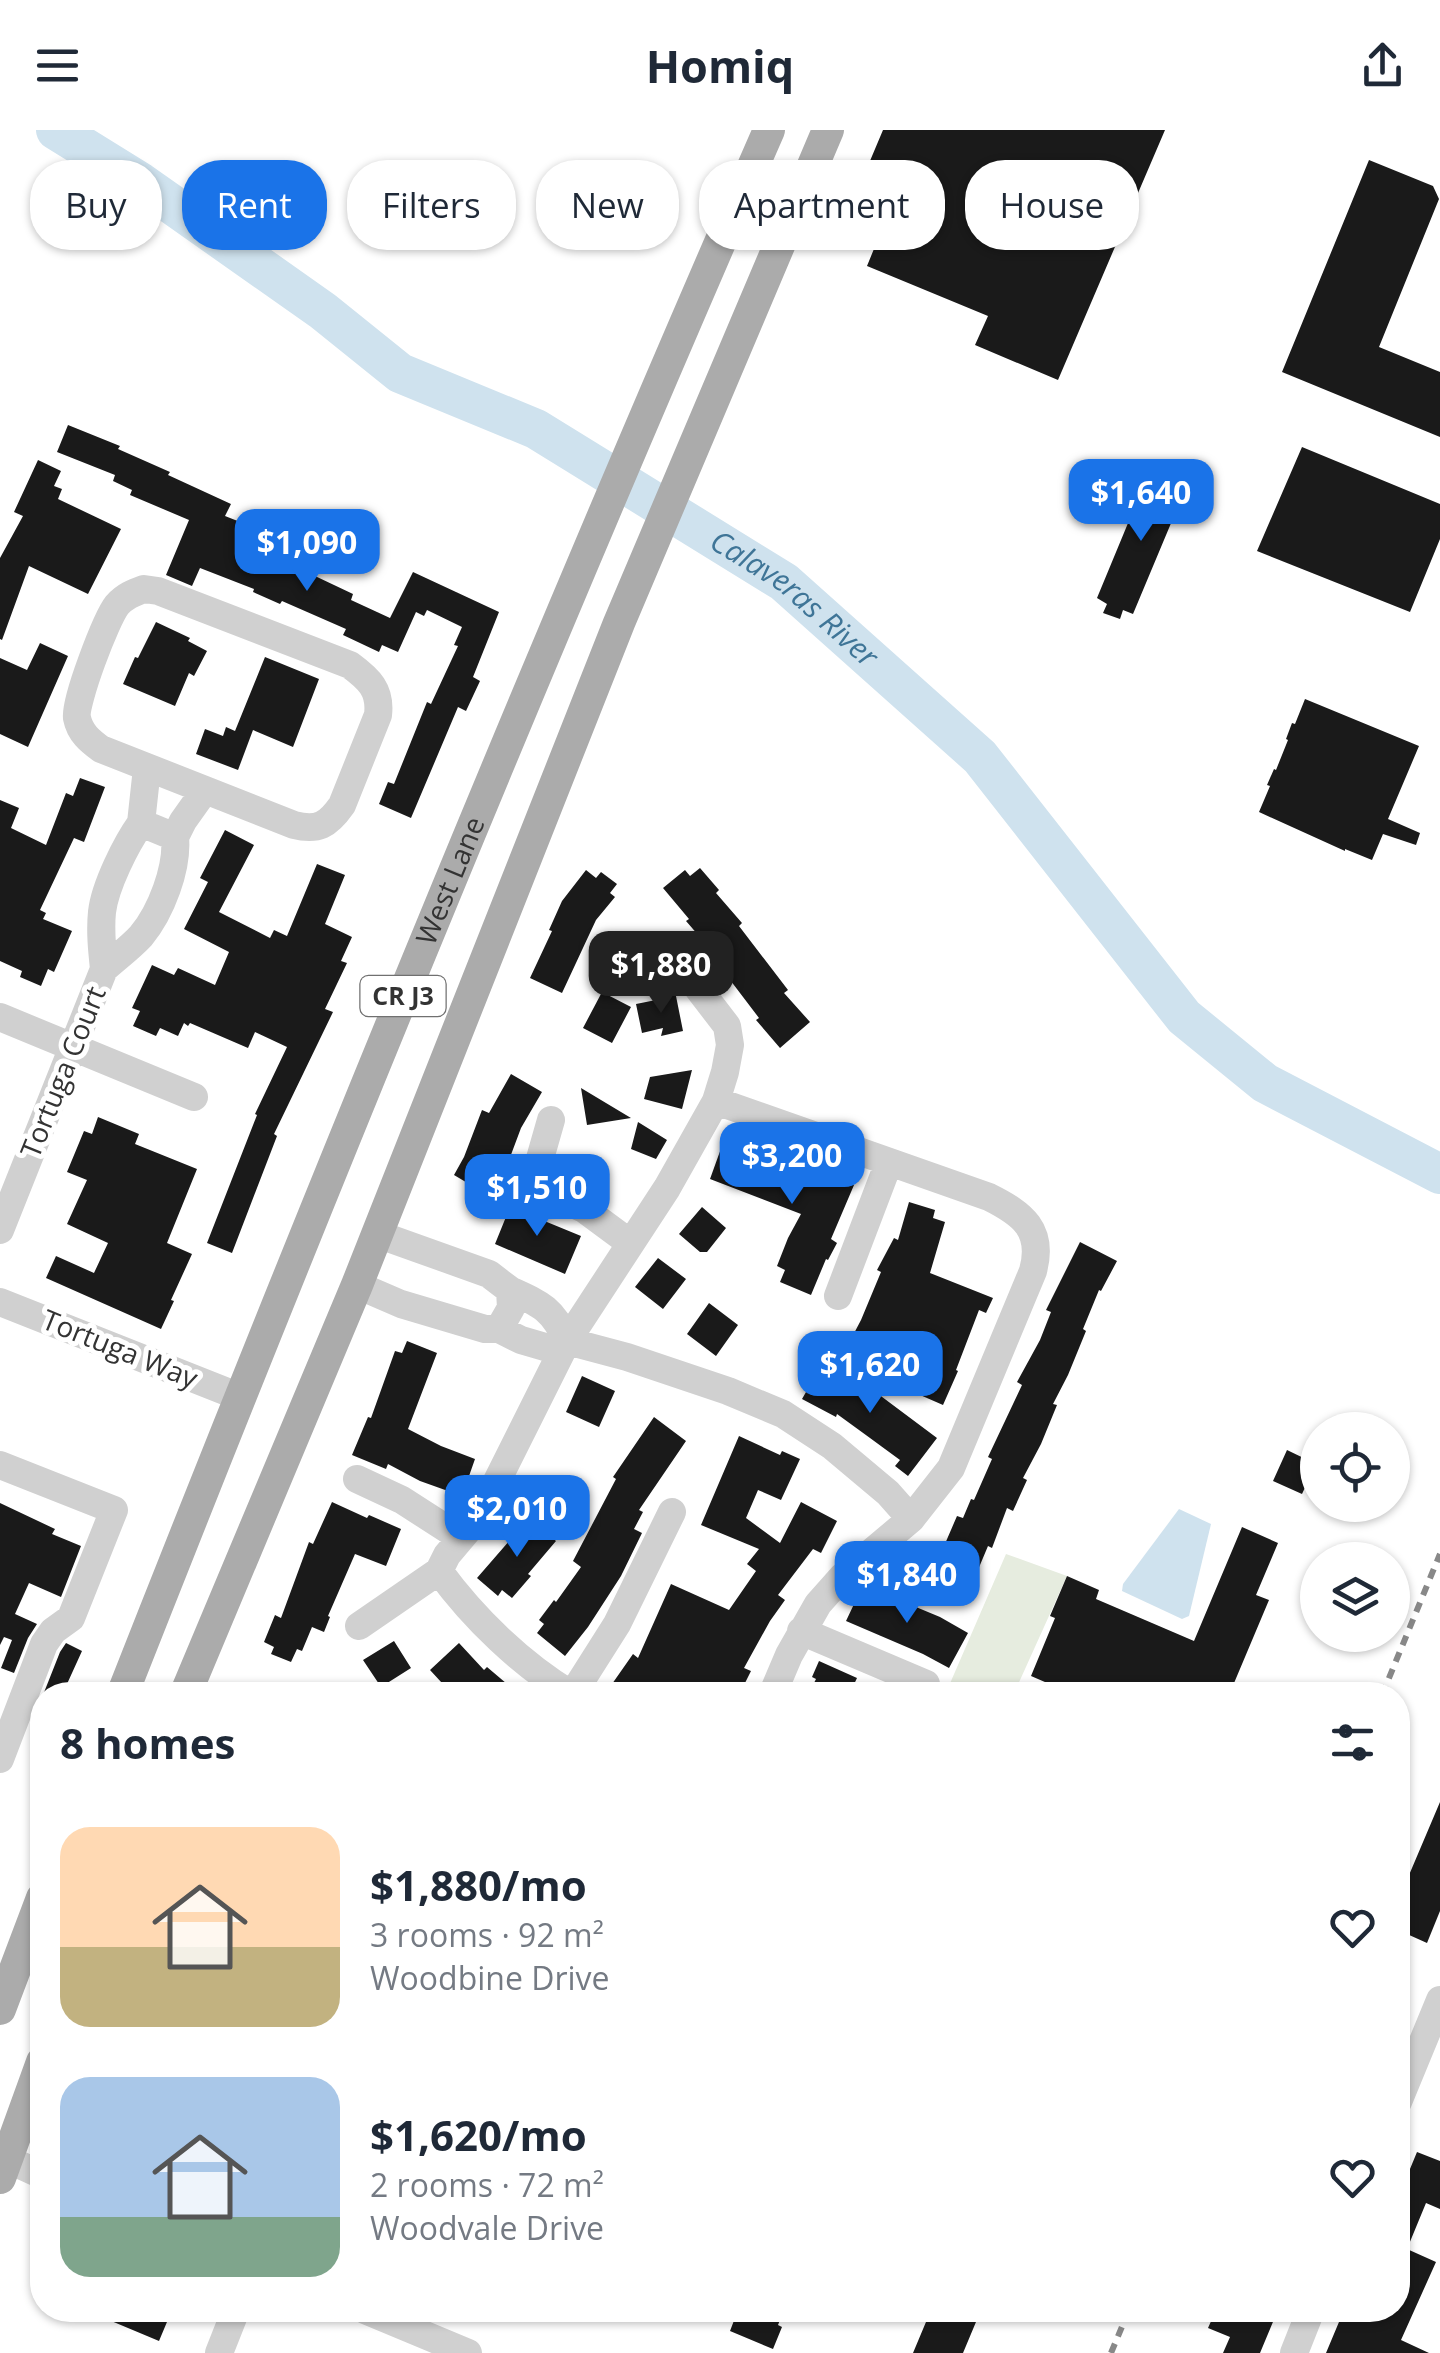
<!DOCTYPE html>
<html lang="en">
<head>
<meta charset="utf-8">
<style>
  body { margin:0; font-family:"Open Sans",sans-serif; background:#f2f2f3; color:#1f2937; height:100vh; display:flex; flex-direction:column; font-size:38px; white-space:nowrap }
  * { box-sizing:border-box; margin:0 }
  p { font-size:32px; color:#747a83 }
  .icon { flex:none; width:55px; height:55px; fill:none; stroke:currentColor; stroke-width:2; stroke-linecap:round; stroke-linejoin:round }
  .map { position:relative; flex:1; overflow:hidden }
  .details { position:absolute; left:30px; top:1552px; width:1380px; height:640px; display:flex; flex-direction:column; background:#fff; border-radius:40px; box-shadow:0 2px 8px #0004 }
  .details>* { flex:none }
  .guide { position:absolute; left:30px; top:30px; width:1380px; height:90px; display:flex; gap:20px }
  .fabs { position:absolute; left:1300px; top:1282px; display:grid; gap:20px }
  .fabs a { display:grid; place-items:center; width:110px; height:110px; border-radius:50%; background:#fff; box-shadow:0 2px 8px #0004; font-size:50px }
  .price { position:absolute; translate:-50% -85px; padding:0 22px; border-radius:20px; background:#1a73e8; color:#fff; font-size:32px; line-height:65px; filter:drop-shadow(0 2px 5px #0008) }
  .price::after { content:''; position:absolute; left:50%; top:60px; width:30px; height:22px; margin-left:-15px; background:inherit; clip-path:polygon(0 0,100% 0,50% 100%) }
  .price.on { background:#222; color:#fff }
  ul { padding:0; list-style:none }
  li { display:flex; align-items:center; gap:30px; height:250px; padding:0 30px }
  li span { display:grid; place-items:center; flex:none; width:280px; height:200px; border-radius:30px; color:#555 }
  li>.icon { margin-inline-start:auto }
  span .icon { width:120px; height:120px; fill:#fffc; stroke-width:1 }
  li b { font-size:42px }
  h2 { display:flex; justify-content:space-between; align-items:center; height:120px; padding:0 30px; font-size:42px }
  .pill { padding:0 35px; border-radius:40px; background:#fff; box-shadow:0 2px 8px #0004; font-size:35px; line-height:90px }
  .pill.on { background:#1a73e8; color:#fff }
  header { display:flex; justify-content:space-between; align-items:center; height:130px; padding:0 30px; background:#fff; font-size:45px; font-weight:700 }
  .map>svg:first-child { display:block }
  .green { fill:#e6ecdf }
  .water { fill:#cfe2ee }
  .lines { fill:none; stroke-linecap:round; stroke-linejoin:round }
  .river { stroke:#cfe2ee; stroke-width:40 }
  .building { fill:#1a1a1a }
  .minor { stroke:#d0d0d0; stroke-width:28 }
  .major { stroke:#ababab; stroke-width:32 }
  .rail { stroke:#888; stroke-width:6; stroke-dasharray:10 8; stroke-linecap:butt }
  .labels { text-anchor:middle; stroke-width:10; stroke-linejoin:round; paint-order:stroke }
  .shield { fill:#fff; stroke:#707070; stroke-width:2.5 }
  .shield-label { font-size:25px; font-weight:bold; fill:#333 }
  .street-label { font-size:28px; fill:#333; stroke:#fff }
  .water-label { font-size:30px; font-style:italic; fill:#3f7597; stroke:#fff }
</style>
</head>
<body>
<header><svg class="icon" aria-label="menu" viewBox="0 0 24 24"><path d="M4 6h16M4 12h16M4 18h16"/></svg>Homiq<svg class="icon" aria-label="share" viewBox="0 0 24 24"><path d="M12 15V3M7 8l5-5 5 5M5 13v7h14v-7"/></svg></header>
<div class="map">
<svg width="1440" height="2223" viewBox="0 0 1440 2223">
  <rect width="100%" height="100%" fill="#fff"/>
  <!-- green -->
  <path class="green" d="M 1006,1424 L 1067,1446 L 1016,1559 L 1028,1565 L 945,1565 Z"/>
  <!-- water -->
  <path class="water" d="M 1179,1379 L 1211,1394 L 1189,1486 L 1182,1489 L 1122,1461 L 1123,1454 Z"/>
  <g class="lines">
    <!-- river -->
    <path class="river" id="s1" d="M 56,0 L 140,52 L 323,181 L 400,243 L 536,299 L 784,452 L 980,627 L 1184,887 L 1265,953 L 1440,1044"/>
  </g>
  <!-- building -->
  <path class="building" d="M 883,0 L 1165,0 L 1058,250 L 975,215 L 988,186 L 867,136 L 878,109 L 843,95 Z
    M 1369,30 L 1433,56 L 1439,69 L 1379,217 L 1440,242 L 1440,307 L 1282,242 Z
    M 68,295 L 120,316 L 118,319 L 170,342 L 168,345 L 231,374 L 225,386 L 268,403 L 267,406 L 303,420 L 296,437 L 353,464 L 351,470 L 390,488 L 413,442 L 499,482 L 473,547 L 480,551 L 466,581 L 458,577 L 411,688 L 379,674 L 388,652 L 394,654 L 427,572 L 431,574 L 458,516 L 454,515 L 462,497 L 427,480 L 424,486 L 416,482 L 398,522 L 382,515 L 379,522 L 343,505 L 346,499 L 282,471 L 280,474 L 253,462 L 254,459 L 200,438 L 192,456 L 166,445 L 189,390 L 130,365 L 132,360 L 113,351 L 115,345 L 57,322 Z
    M 1302,317 L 1440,374 L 1440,409 L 1410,482 L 1257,421 Z
    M 38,330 L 61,341 L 54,356 L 62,359 L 58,369 L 121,399 L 88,464 L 29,436 L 2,510 L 0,509 L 0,428 L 23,386 L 14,382 Z
    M 1150,340 L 1187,355 L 1133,484 L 1123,480 L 1120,489 L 1103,483 L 1107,474 L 1097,468 Z
    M 156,492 L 190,508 L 188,511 L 207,521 L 194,546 L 189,543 L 175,576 L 123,554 L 135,527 L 138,528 Z
    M 40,513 L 68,526 L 28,617 L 0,604 L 0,528 L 27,540 Z
    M 265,527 L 319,549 L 293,617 L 253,600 L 238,640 L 196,624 L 205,599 L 223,606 L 226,597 L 235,601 Z
    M 1305,569 L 1419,616 L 1388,689 L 1420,703 L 1416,715 L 1383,704 L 1372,730 L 1345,719 L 1345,721 L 1259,682 L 1270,656 L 1267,655 L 1274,639 L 1276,640 L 1288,610 L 1286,609 L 1292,593 L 1295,594 Z
    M 80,648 L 105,657 L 84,712 L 74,708 L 40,780 L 46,783 L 43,789 L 72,801 L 54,842 L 48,839 L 41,856 L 20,847 L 22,841 L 0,831 L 0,670 L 19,678 L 11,698 L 46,715 L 66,663 L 73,666 Z
    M 225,700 L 254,715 L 219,782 L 270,808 L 274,800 L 287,806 L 317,734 L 345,745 L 325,794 L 352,807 L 341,831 L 347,833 L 325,879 L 333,882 L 274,1004 L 277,1006 L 232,1123 L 207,1113 L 257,985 L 255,984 L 287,917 L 255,902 L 248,918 L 190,893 L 188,896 L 184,893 L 178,906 L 160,898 L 156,906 L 133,896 L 140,881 L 132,878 L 152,835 L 174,845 L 178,838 L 215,855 L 229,822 L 184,799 L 208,752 L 200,748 Z
    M 700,738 L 719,760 L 716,763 L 742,793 L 739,796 L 788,860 L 784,863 L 810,892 L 780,918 L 756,890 L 759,888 L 721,838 L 717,842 L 705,828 L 712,821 L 686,791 L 689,789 L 663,758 L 685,740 L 690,746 Z
    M 586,740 L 596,748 L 601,742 L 617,754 L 610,763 L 615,767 L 596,790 L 562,863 L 530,848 L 552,801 L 549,800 L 562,771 Z
    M 674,856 L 683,901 L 661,906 L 663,898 L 642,903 L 636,874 L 671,867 Z
    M 602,862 L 631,877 L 612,913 L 583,898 Z
    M 692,940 L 682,979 L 644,969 L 650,947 Z
    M 511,944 L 542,962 L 521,998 L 506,1038 L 513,1042 L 496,1070 L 454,1045 L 464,1027 L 482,980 L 489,983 Z
    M 581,958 L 631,988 L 587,995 Z
    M 98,987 L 139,1004 L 135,1014 L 197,1039 L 167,1113 L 192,1124 L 171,1170 L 174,1171 L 161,1199 L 46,1148 L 56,1126 L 94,1143 L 108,1113 L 67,1094 L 87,1050 L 67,1042 L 84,1001 L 92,1004 Z
    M 638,992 L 667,1010 L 656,1029 L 631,1019 Z
    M 723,1013 L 780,1035 L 783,1027 L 817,1041 L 818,1039 L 854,1055 L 831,1109 L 837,1113 L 828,1130 L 826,1129 L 811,1165 L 780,1152 L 785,1140 L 777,1136 L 788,1108 L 801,1084 L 710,1049 Z
    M 512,1072 L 528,1078 L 525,1083 L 581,1106 L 565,1144 L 495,1114 Z
    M 909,1072 L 935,1080 L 933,1088 L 945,1092 L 930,1143 L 993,1168 L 986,1183 L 979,1180 L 956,1240 L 958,1241 L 943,1275 L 840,1230 L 861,1190 L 881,1142 L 877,1140 L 894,1108 L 898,1110 Z
    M 702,1077 L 726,1098 L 707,1122 L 700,1122 L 679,1104 Z
    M 1080,1112 L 1117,1131 L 1101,1161 L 1099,1160 L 1083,1199 L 1086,1201 L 1068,1245 L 1053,1274 L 1057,1275 L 1041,1314 L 1023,1348 L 1027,1350 L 1013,1381 L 1007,1378 L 992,1418 L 988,1416 L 972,1454 L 935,1437 L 957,1386 L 963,1388 L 971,1369 L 974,1370 L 992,1329 L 988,1327 L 1022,1255 L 1017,1252 L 1040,1210 L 1051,1182 L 1046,1180 Z
    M 658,1128 L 686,1149 L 663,1179 L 635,1157 Z
    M 709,1173 L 738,1195 L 716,1226 L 687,1204 Z
    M 407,1211 L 437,1223 L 408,1299 L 441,1316 L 475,1329 L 462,1366 L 420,1351 L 388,1334 L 386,1339 L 352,1325 L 368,1287 L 371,1288 L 395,1221 L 402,1223 Z
    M 838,1234 L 937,1308 L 908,1346 L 895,1336 L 900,1330 L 870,1308 L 837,1284 L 836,1287 L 802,1269 L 821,1236 L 833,1243 Z
    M 582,1246 L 615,1261 L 599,1297 L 566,1282 Z
    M 654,1287 L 686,1311 L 639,1380 L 643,1382 L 634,1399 L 642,1403 L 621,1446 L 588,1497 L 565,1526 L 537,1503 L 544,1494 L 539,1490 L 554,1470 L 556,1472 L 581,1437 L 573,1431 L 616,1349 L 613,1347 Z
    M 739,1306 L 780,1325 L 782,1321 L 800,1329 L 781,1370 L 758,1360 L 746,1388 L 780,1413 L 801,1372 L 837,1391 L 821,1423 L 813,1419 L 778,1465 L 785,1470 L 770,1491 L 744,1538 L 751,1541 L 739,1565 L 628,1565 L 612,1554 L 633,1524 L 638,1528 L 671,1454 L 729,1480 L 756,1441 L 747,1434 L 759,1419 L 701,1395 Z
    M 1287,1320 L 1316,1334 L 1302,1364 L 1273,1351 Z
    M 332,1372 L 367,1388 L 369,1385 L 401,1399 L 386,1436 L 355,1424 L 328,1486 L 330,1487 L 324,1502 L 312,1497 L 302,1521 L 297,1519 L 291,1532 L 271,1524 L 274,1517 L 264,1512 L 275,1485 L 281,1488 L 309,1412 L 313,1414 Z
    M 0,1373 L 55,1399 L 52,1404 L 81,1416 L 61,1467 L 29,1453 L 15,1484 L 37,1494 L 28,1508 L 14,1543 L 1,1538 L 12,1510 L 4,1507 L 0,1515 Z
    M 529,1388 L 556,1411 L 528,1444 L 531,1446 L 512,1468 L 502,1460 L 498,1466 L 477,1448 Z
    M 1242,1397 L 1278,1413 L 1256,1465 L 1269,1470 L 1229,1565 L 1075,1565 L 1031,1546 L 1055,1488 L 1050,1486 L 1067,1446 L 1099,1460 L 1096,1469 L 1194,1511 Z
    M 863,1455 L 940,1487 L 968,1503 L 949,1538 L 923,1524 L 846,1491 Z
    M 394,1511 L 411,1538 L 381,1557 L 363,1530 Z
    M 66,1513 L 82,1521 L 62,1565 L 43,1565 L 60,1522 Z
    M 459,1513 L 484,1540 L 487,1537 L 520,1565 L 453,1565 L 430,1540 Z
    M 819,1531 L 857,1548 L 849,1565 L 808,1565 L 816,1549 L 812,1547 Z
    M 1440,1672 L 1440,1781 L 1427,1813 L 1398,1800 L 1398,1771 Z
    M 1417,2022 L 1440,2031 L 1440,2079 L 1426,2073 L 1407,2119 L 1436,2132 L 1401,2210 L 1429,2223 L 1326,2223 L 1344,2180 L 1398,2180 L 1398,2068 Z
    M 85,2180 L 172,2180 L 159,2211 Z
    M 738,2180 L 784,2180 L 778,2195 L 782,2197 L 773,2219 L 730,2201 Z
    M 931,2180 L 981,2180 L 963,2223 L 913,2223 Z
    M 1216,2180 L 1278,2180 L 1260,2223 L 1223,2223 L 1230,2207 L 1208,2198 Z"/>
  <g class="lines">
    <!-- minor -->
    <path class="minor" d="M 144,459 L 158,461 L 350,535 C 369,549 381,560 378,585 L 342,675 C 328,695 318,701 294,695 L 101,619 C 90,611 80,603 77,588 C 74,573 106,489 117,475 C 125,466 133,463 144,459 Z
      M 141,693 L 147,638
      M 175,707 L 183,691 L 205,660
      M 0,887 L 194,967
      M 716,971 L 989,1067 C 1023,1084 1044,1100 1033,1141 L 951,1338 L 911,1389 L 842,1447 L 818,1474 L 789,1525 L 772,1565
      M 551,990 L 537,1039 L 539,1053 L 555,1066 L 584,1079 L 630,1113
      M 0,1100 L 104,839 C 102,820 100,801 102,782 C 105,756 126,714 141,693 L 175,707 C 178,738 161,782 141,806 C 130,818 116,828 104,839
      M 357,1155 L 401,1174 L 485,1199 L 499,1199 L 511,1178 L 510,1160 L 489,1144 L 377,1104
      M 510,1160 C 541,1174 553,1179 567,1211
      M 838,1166 L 889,1032
      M 0,1172 L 240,1267
      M 499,1199 L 521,1210 L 545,1217 L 567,1211 L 627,1227 L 728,1261 L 783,1284 L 832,1316 L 888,1363 L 911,1389
      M 0,1335 L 114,1380 L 71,1488 L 53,1501 L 44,1514 L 0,1629
      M 357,1349 L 402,1370 L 461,1408
      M 439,1441 C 474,1489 521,1534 572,1565
      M 359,1496 L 439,1441 L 447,1425 L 479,1387 L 567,1211 L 667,1058 L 716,971 L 725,942 L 730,915 L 727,896 L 684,840 L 667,826 L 647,817
      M 801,1501 L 926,1554
      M 572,1565 L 617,1494 L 672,1382
      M 1398,1972 L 1440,1870
      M 7,2029 L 42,2045
      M 365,2180 L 468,2223
      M 219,2223 L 236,2180
      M 1294,2223 L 1311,2180"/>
    <!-- major -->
    <g class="major">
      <path id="s2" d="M 122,1565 C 329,1040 543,517 769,0"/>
      <path d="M 185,1565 L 357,1155 L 619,493 L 828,0"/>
      <path d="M 0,1879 L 42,1768"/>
      <path d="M 0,2048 L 42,1932"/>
    </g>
    <!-- rail -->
    <path class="rail" d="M 1382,1565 L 1440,1424
      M 1111,2223 L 1129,2180"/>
  </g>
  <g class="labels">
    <!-- shield labels -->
    <rect class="shield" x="360.5" y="846" width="85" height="40" rx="8"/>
    <g class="shield-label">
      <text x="403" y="875">CR J3</text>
    </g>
    <!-- street labels -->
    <g class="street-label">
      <text dy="10" stroke="none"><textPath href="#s2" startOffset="878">West Lane</textPath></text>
      <text transform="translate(63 942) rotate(-68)" y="10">Tortuga Court</text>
      <text transform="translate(120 1219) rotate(22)" y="10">Tortuga Way</text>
    </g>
    <!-- water labels -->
    <g class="water-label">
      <text dy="10" stroke="none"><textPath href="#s1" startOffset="878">Calaveras River</textPath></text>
    </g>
  </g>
</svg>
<div class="fabs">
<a><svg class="icon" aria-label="locate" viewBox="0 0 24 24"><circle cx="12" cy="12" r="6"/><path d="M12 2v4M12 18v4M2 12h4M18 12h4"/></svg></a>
<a><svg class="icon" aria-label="layers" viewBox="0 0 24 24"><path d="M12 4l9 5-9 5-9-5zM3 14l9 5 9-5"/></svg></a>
</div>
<b class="price" style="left:1141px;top:414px">$1,640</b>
<b class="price" style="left:307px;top:464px">$1,090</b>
<b class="price on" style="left:661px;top:886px">$1,880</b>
<b class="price" style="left:792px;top:1077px">$3,200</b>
<b class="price" style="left:537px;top:1109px">$1,510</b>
<b class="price" style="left:870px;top:1286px">$1,620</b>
<b class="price" style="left:517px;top:1430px">$2,010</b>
<b class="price" style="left:907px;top:1496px">$1,840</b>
<div class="guide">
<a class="pill">Buy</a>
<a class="pill on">Rent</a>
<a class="pill">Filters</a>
<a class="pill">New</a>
<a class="pill">Apartment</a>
<a class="pill">House</a>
</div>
<section class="details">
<h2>8 homes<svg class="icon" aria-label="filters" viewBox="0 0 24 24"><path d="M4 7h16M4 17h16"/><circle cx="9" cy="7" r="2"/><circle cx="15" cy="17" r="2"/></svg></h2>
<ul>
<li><span style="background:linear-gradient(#ffd9b3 60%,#c2b280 0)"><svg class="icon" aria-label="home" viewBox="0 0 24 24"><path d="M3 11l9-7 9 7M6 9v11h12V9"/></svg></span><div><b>$1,880/mo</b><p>3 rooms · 92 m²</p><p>Woodbine Drive</p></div><svg class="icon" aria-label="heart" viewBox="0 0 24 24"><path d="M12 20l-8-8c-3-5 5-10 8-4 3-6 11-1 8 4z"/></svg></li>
<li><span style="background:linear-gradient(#a9c7e8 70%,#7fa58c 0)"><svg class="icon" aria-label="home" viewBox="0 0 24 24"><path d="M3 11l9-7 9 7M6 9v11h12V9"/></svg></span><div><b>$1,620/mo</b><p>2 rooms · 72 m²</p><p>Woodvale Drive</p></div><svg class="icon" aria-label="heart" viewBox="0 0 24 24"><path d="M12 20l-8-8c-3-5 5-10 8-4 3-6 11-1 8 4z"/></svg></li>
</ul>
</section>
</div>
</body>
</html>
